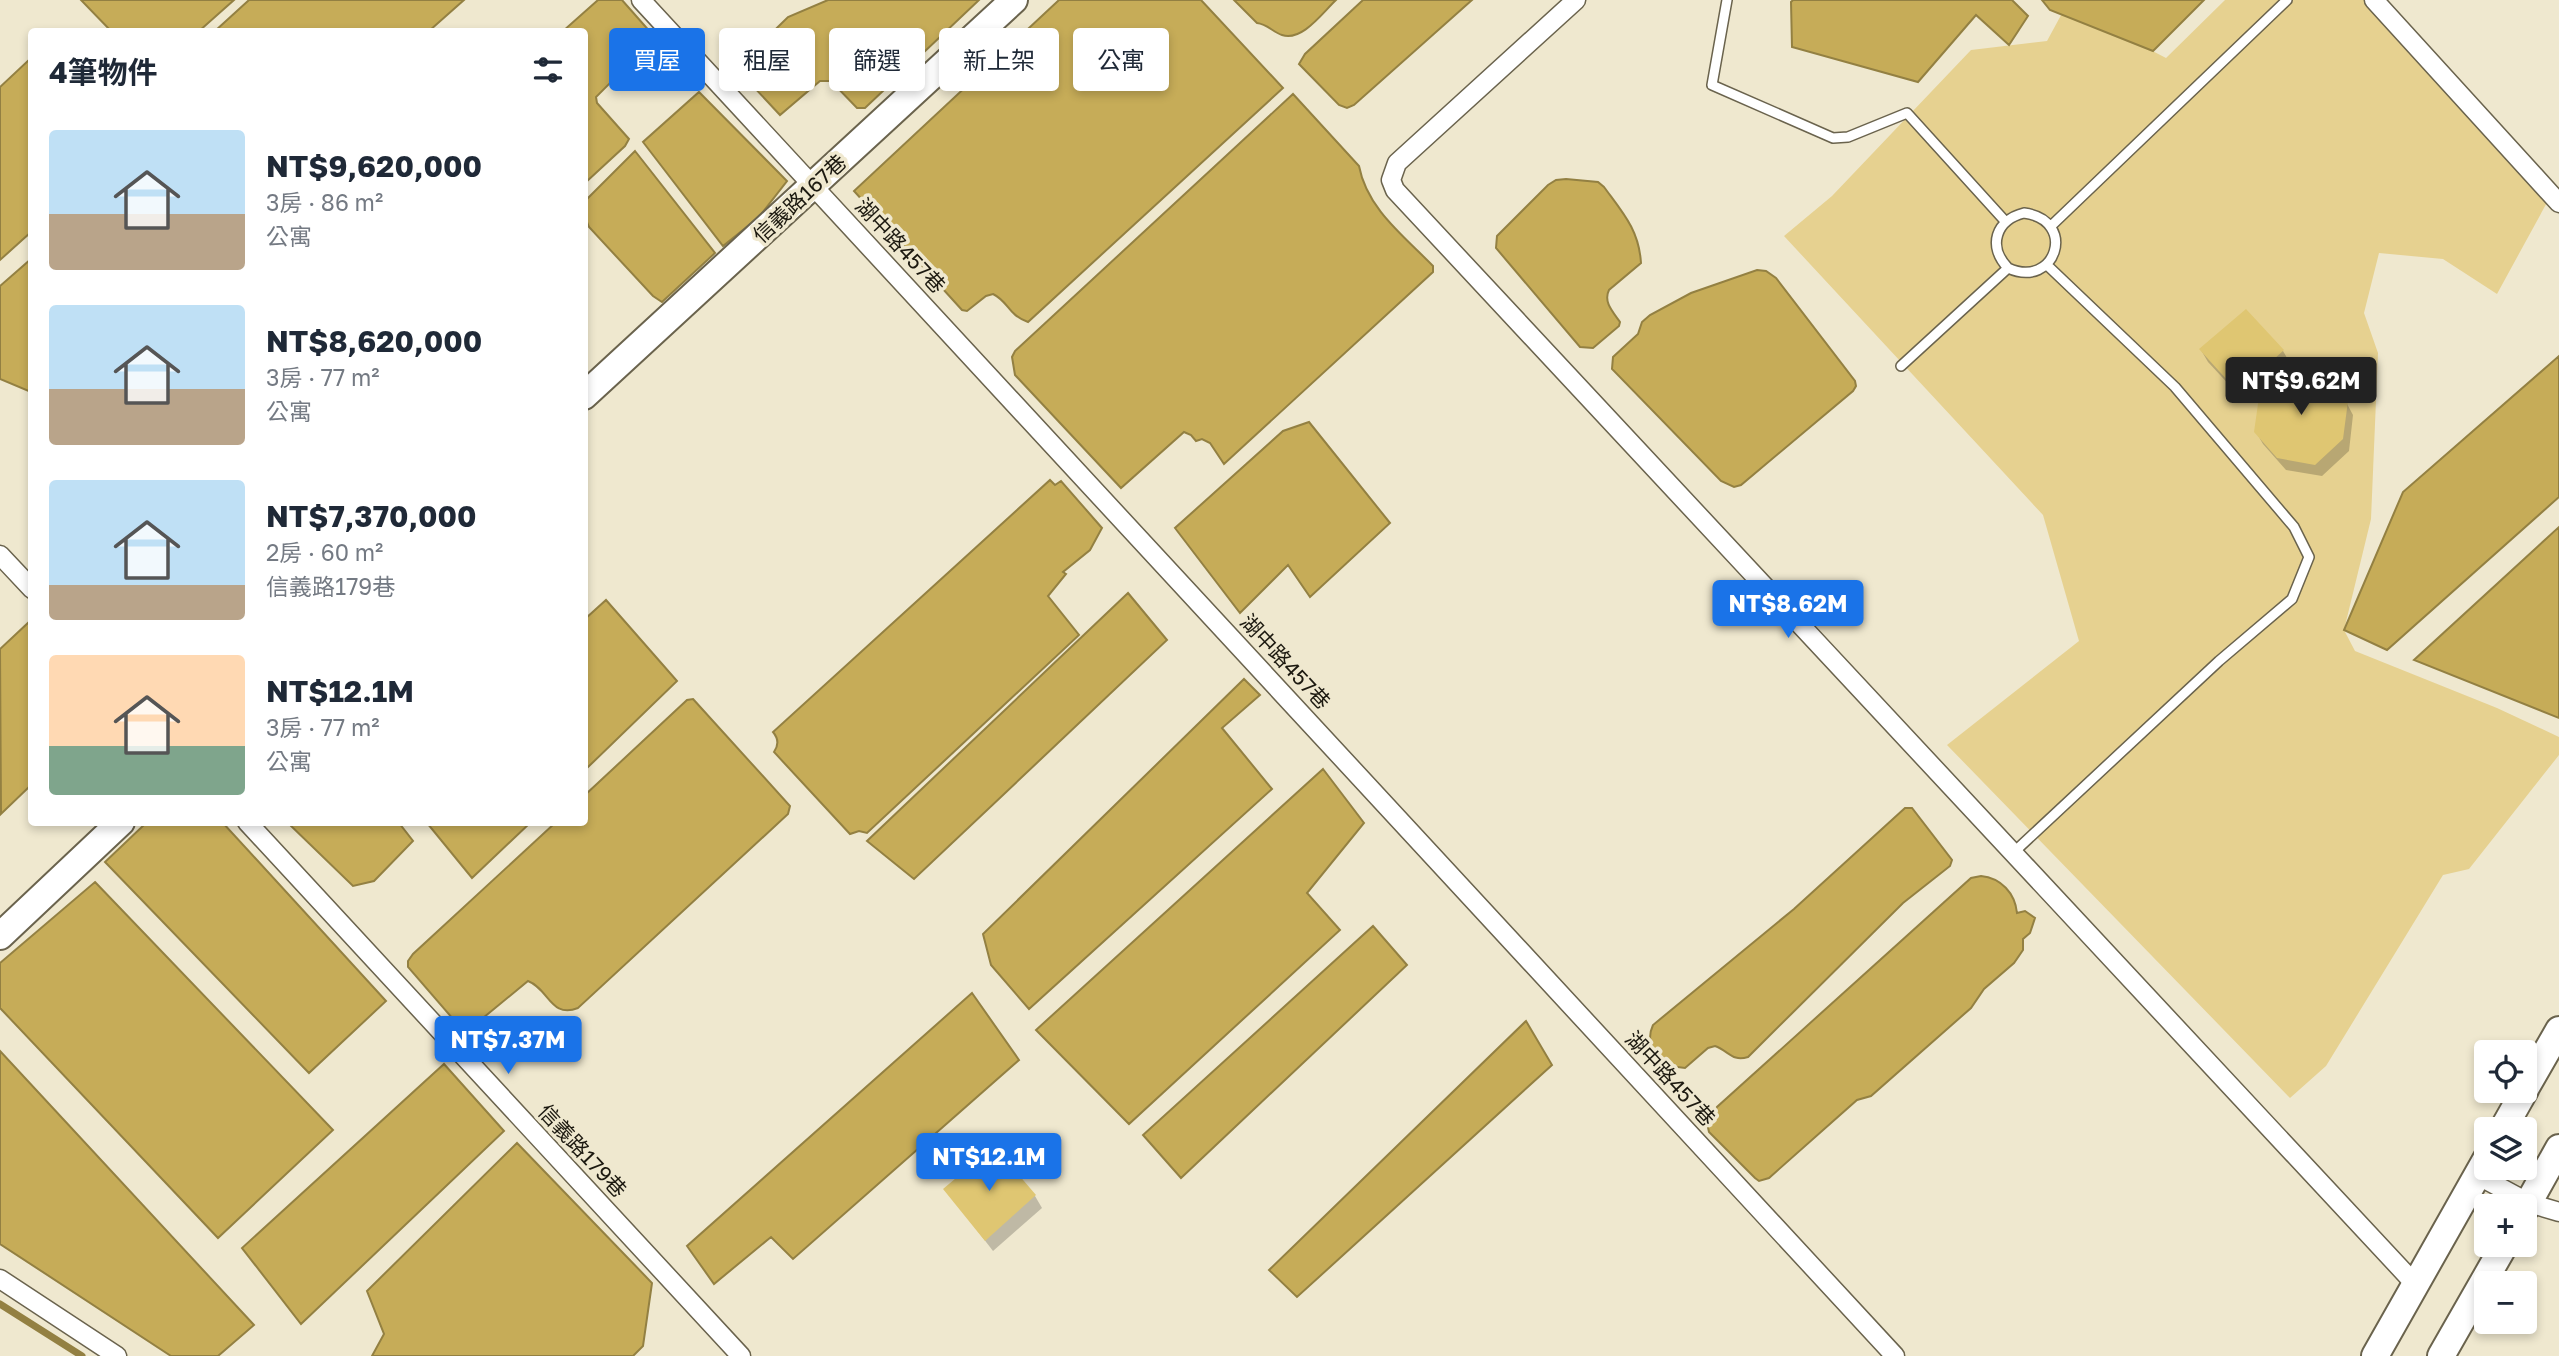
<!DOCTYPE html>
<html lang="zh-TW">
<head>
<meta charset="utf-8">
<style>
  body { margin:0; font-family:"Golos Text","Noto Sans TC",sans-serif; background:#f6f6f7; color:#1f2937; height:100vh; display:flex; flex-direction:column; font-size:26px; white-space:nowrap }
  * { box-sizing:border-box; margin:0 }
  p { font-size:23px; color:#747a83 }
  .icon { flex:none; width:38px; height:38px; fill:none; stroke:currentColor; stroke-width:2; stroke-linecap:round; stroke-linejoin:round }
  .map { position:relative; flex:1; overflow:hidden }
  .panel { position:absolute; left:28px; top:28px; width:560px; height:798px; display:flex; flex-direction:column; background:#fff; border-radius:7px; box-shadow:0 4px 10px #0003 }
  .panel>* { flex:none }
  .guide { position:absolute; left:609px; top:28px; width:665px; height:63px; display:flex; gap:14px }
  .tools { position:absolute; left:2474px; top:1040px; display:grid; gap:14px }
  .tools a { display:grid; place-items:center; width:63px; height:63px; border-radius:7px; background:#fff; box-shadow:0 4px 10px #0003; font-size:35px }
  .price { position:absolute; translate:-50% -60px; padding:0 16px; border-radius:7px; background:#1a73e8; color:#fff; font-size:23px; line-height:46px; filter:drop-shadow(0 2px 4px #0008) }
  .price::after { content:''; position:absolute; left:50%; top:42px; width:21px; height:16px; margin-left:-10px; background:inherit; clip-path:polygon(0 0,100% 0,50% 100%) }
  .price.selected { background:#222; color:#fff }
  ul { padding:0; list-style:none }
  li { display:flex; align-items:center; gap:21px; height:175px; padding:0 21px }
  li span { display:grid; place-items:center; flex:none; width:196px; height:140px; border-radius:7px; color:#555 }
  li>.icon { margin-inline-start:auto }
  span .icon { width:84px; height:84px; fill:#fffc; stroke-width:1 }
  li b { font-size:30px }
  h2 { display:flex; justify-content:space-between; align-items:center; height:84px; padding:0 21px; font-size:30px }
  .tag { padding:0 24px; border-radius:7px; background:#fff; box-shadow:0 4px 10px #0003; font-size:24px; line-height:63px }
  .tag.selected { background:#1a73e8; color:#fff }
  .map>svg:first-child { display:block }
  .green { fill:#e6d190 }
  .water { fill:#c6ac58; stroke:#938042; stroke-width:2 }
  .shadow { fill:#0003 }
  .lines { fill:none; stroke-linecap:round; stroke-linejoin:round }
  .stream { stroke:#938042; stroke-width:7 }
  .building { fill:#dfc672 }
  .lane-casing { stroke:#6a634d; stroke-width:12 }
  .street-casing { stroke:#6a634d; stroke-width:21 }
  .secondary-casing { stroke:#6a634d; stroke-width:30 }
  .lane { stroke:#fff; stroke-width:9 }
  .street { stroke:#fff; stroke-width:18 }
  .secondary { stroke:#fff; stroke-width:26 }
  .labels { text-anchor:middle; stroke-width:7; stroke-linejoin:round; paint-order:stroke }
  .street-label { font-size:21px; fill:#1c1910; stroke:#efe8cf }
</style>
</head>
<body>
<div class="map">
<svg width="2559" height="1356" viewBox="0 0 2559 1356">
  <rect width="100%" height="100%" fill="#efe8cf"/>
  <!-- green -->
  <path class="green" d="M 2225,0 L 2383,0 L 2556,186 L 2497,294 L 2443,259 L 2379,253 L 2364,313 L 2378,353 L 2371,519 L 2344,630 L 2355,651 L 2497,708 L 2559,737 L 2559,755 L 2469,869 L 2443,875 L 2326,1066 L 2290,1098 L 1947,745 L 2079,641 L 2043,515 L 1784,236 L 1832,196 L 1971,50 L 2047,41 L 2066,6 L 2166,58 Z"/>
  <!-- water -->
  <path class="water" d="M 81,0 L 234,0 L 198,32 L 111,31 Z
    M 249,0 L 464,0 L 429,31 L 215,31 Z
    M 598,0 L 622,0 L 652,34 L 653,40 L 596,97 L 597,103 L 629,139 L 625,146 L 585,183 L 584,32 L 563,31 Z
    M 828,0 L 979,0 L 865,108 L 857,108 L 831,81 L 820,81 L 780,115 L 736,68 L 788,17 Z
    M 1059,0 L 1201,0 L 1283,88 L 1028,322 C 1007,314 1009,302 993,294 L 986,296 L 967,311 L 962,310 L 854,191 Z
    M 1234,0 L 1336,0 C 1323,12 1302,42 1282,35 C 1273,32 1267,24 1257,23 Z
    M 1363,0 L 1472,0 L 1354,105 L 1347,108 L 1339,105 L 1299,64 L 1305,54 Z
    M 1793,0 L 2012,0 L 2028,16 L 2009,45 L 1976,15 L 1918,82 L 1792,47 L 1791,2 Z
    M 2042,0 L 2204,0 L 2153,51 L 2050,10 Z
    M 31,58 L 31,232 L 0,260 L 0,87 Z
    M 699,92 L 787,181 L 759,217 L 723,246 L 643,142 Z
    M 1293,94 L 1359,166 C 1367,209 1405,237 1433,266 L 1433,272 L 1224,464 L 1210,443 L 1202,439 L 1196,441 L 1191,435 L 1184,432 L 1121,488 L 1015,375 L 1012,357 L 1015,351 Z
    M 635,151 L 715,253 L 662,302 L 653,296 L 589,227 L 585,217 L 585,201 Z
    M 1566,179 L 1598,182 L 1604,187 C 1623,213 1639,230 1641,263 L 1609,290 C 1603,302 1613,312 1620,322 L 1619,326 L 1593,348 L 1580,347 L 1496,248 L 1497,236 L 1548,185 L 1556,180 Z
    M 31,259 L 31,392 L 0,379 L 0,286 Z
    M 1757,270 L 1766,271 L 1776,278 L 1855,381 L 1856,386 L 1853,391 L 1741,485 L 1734,487 L 1721,481 L 1612,369 L 1613,357 L 1638,334 L 1642,322 L 1650,315 L 1691,293 Z
    M 2559,356 L 2559,497 L 2387,650 L 2344,630 L 2403,492 Z
    M 1309,422 L 1390,523 L 1310,597 L 1288,565 L 1240,613 L 1175,528 L 1283,431 Z
    M 1050,480 L 1055,485 L 1061,481 L 1102,528 L 1090,550 L 1063,572 L 1066,574 L 1048,596 L 1079,635 L 867,833 L 859,831 L 850,834 L 774,752 C 779,745 778,738 773,732 Z
    M 2559,527 L 2559,718 L 2414,660 Z
    M 1128,593 L 1167,640 L 914,879 L 867,841 Z
    M 606,600 L 677,681 L 585,770 L 585,619 Z
    M 29,622 L 32,625 L 31,785 L 1,814 L 0,649 Z
    M 1244,679 L 1260,695 L 1222,728 L 1272,789 L 1029,1009 L 991,965 L 983,934 Z
    M 693,699 L 790,806 L 788,814 L 578,1008 C 551,1019 549,989 528,981 L 472,1027 L 465,1029 L 460,1027 L 408,967 L 408,961 L 413,954 L 555,823 L 584,822 L 585,795 L 687,700 Z
    M 1323,769 L 1364,823 L 1307,893 L 1340,930 L 1129,1124 L 1036,1030 Z
    M 1905,808 L 1912,808 L 1952,860 L 1950,866 L 1903,903 L 1748,1057 C 1732,1062 1729,1051 1715,1046 L 1708,1048 L 1685,1068 L 1670,1066 C 1657,1053 1644,1045 1653,1025 L 1794,909 Z
    M 146,823 L 223,823 L 386,1001 L 309,1073 L 105,862 Z
    M 288,823 L 399,823 L 413,841 L 374,881 L 353,886 Z
    M 427,823 L 530,823 L 472,878 Z
    M 1981,876 C 2001,878 2015,893 2017,913 L 2025,911 L 2035,918 L 2030,933 L 2023,939 L 2023,950 L 2014,963 L 1984,989 L 1971,1008 L 1871,1096 L 1857,1100 L 1769,1178 L 1759,1181 L 1755,1178 L 1709,1132 L 1707,1123 L 1717,1107 L 1971,878 Z
    M 95,882 L 333,1130 L 218,1238 L 0,1008 L 0,963 Z
    M 1373,926 L 1407,965 L 1181,1178 L 1143,1135 Z
    M 972,993 L 1019,1060 L 793,1259 L 771,1237 L 714,1284 L 687,1246 Z
    M 1526,1021 L 1552,1065 L 1297,1297 L 1269,1270 Z
    M 0,1051 L 254,1325 L 218,1356 L 171,1356 L 0,1244 Z
    M 444,1064 L 504,1131 L 301,1324 L 242,1248 Z
    M 517,1143 L 652,1283 L 643,1346 L 633,1356 L 372,1356 L 384,1334 L 367,1291 Z"/>
  <!-- shadow -->
  <path class="shadow" d="M 2201,350 L 2283,351 L 2290,363 L 2246,403 L 2208,362 Z
    M 2346,402 L 2353,415 L 2349,451 L 2322,476 L 2286,470 L 2263,444 L 2256,432 Z
    M 946,1190 L 1035,1196 L 1042,1208 L 993,1251 Z"/>
  <g class="lines">
    <!-- stream -->
    <path class="stream" d="M 0,1304 L 82,1356"/>
  </g>
  <!-- building -->
  <path class="building" d="M 2246,309 L 2284,350 L 2238,392 L 2199,349 Z
    M 2316,370 L 2348,401 L 2343,439 L 2315,465 L 2277,458 L 2254,432 L 2259,397 L 2280,372 Z
    M 994,1146 L 1036,1195 L 985,1241 L 943,1189 Z"/>
  <g class="lines">
    <defs>
      <path id="lane" d="M 1727,0 L 1712,85 L 1833,138 L 1848,137 L 1907,113 L 2005,221
        M 2051,226 L 2287,0
        M 1901,366 L 2008,268 C 2056,290 2078,220 2024,213 C 1996,220 1987,246 2008,268
        M 2013,853 L 2219,661 L 2292,599 L 2309,557 L 2294,527 L 2175,387 L 2047,265"/>
      <path id="street" d="M 641,0 L 1895,1356
        M 1576,0 L 1397,163 L 1391,180 L 1395,190 L 2415,1284
        M 2374,0 L 2559,203
        M 0,555 L 32,589
        M 247,822 L 741,1356
        M 2477,1175 L 2529,1203 L 2559,1212
        M 0,1279 L 117,1356"/>
      <path id="secondary" d="M 584,396 L 1014,0
        M 0,936 L 121,822
        M 2525,1089 L 2559,1030
        M 2503,1129 L 2525,1090
        M 2525,1209 L 2559,1148
        M 2375,1356 L 2487,1158
        M 2441,1356 L 2505,1244"/>
    </defs>
    <!-- lane casing -->
    <use href="#lane" class="lane-casing"/>
    <!-- street casing -->
    <use href="#street" class="street-casing"/>
    <!-- secondary casing -->
    <use href="#secondary" class="secondary-casing"/>
    <!-- lane -->
    <use href="#lane" class="lane"/>
    <!-- street -->
    <use href="#street" class="street"/>
    <!-- secondary -->
    <use href="#secondary" class="secondary"/>
  </g>
  <g class="labels">
    <!-- street labels -->
    <g class="street-label">
      <text transform="translate(800 199) rotate(-43)" y="7">信義路167巷</text>
      <text transform="translate(900 246) rotate(47)" y="7">湖中路457巷</text>
      <text transform="translate(1285 662) rotate(47)" y="7">湖中路457巷</text>
      <text transform="translate(1670 1079) rotate(47)" y="7">湖中路457巷</text>
      <text transform="translate(582 1151) rotate(47)" y="7">信義路179巷</text>
    </g>
  </g>
</svg>
<div class="tools">
<a><svg class="icon" aria-label="locate" viewBox="0 0 24 24"><circle cx="12" cy="12" r="6"/><path d="M12 2v4M12 18v4M2 12h4M18 12h4"/></svg></a>
<a><svg class="icon" aria-label="layers" viewBox="0 0 24 24"><path d="M12 4l9 5-9 5-9-5zM3 14l9 5 9-5"/></svg></a>
<a>+</a>
<a>−</a>
</div>
<b class="price selected" style="left:2301px;top:417px">NT$9.62M</b>
<b class="price" style="left:1788px;top:640px">NT$8.62M</b>
<b class="price" style="left:508px;top:1076px">NT$7.37M</b>
<b class="price" style="left:989px;top:1193px">NT$12.1M</b>
<div class="guide">
<a class="tag selected">買屋</a>
<a class="tag">租屋</a>
<a class="tag">篩選</a>
<a class="tag">新上架</a>
<a class="tag">公寓</a>
</div>
<section class="panel">
<h2>4筆物件<svg class="icon" aria-label="filters" viewBox="0 0 24 24"><path d="M4 7h16M4 17h16"/><circle cx="9" cy="7" r="2"/><circle cx="15" cy="17" r="2"/></svg></h2>
<ul>
<li><span style="background:linear-gradient(#bfe0f5 60%,#b9a48a 0)"><svg class="icon" aria-label="home" viewBox="0 0 24 24"><path d="M3 11l9-7 9 7M6 9v11h12V9"/></svg></span><div><b>NT$9,620,000</b><p>3房 · 86 m²</p><p>公寓</p></div></li>
<li><span style="background:linear-gradient(#bfe0f5 60%,#b9a48a 0)"><svg class="icon" aria-label="home" viewBox="0 0 24 24"><path d="M3 11l9-7 9 7M6 9v11h12V9"/></svg></span><div><b>NT$8,620,000</b><p>3房 · 77 m²</p><p>公寓</p></div></li>
<li><span style="background:linear-gradient(#bfe0f5 75%,#b9a48a 0)"><svg class="icon" aria-label="home" viewBox="0 0 24 24"><path d="M3 11l9-7 9 7M6 9v11h12V9"/></svg></span><div><b>NT$7,370,000</b><p>2房 · 60 m²</p><p>信義路179巷</p></div></li>
<li><span style="background:linear-gradient(#ffd9b3 65%,#7fa58c 0)"><svg class="icon" aria-label="home" viewBox="0 0 24 24"><path d="M3 11l9-7 9 7M6 9v11h12V9"/></svg></span><div><b>NT$12.1M</b><p>3房 · 77 m²</p><p>公寓</p></div></li>
</ul>
</section>
</div>
</body>
</html>
